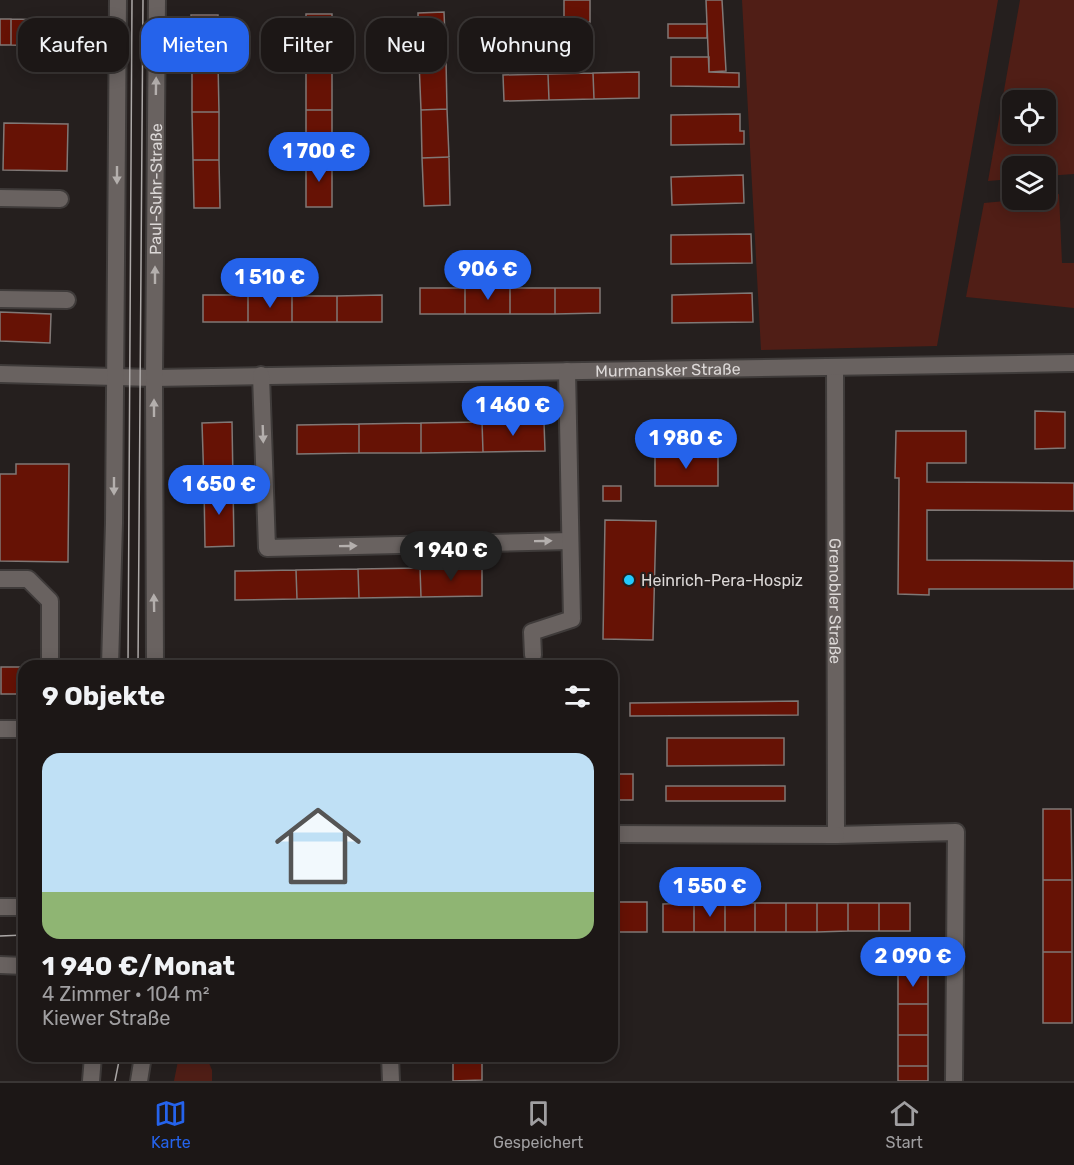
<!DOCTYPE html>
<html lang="de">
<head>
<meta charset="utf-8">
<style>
  body { margin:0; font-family:Rubik,sans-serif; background:#292423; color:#f1f3f6; height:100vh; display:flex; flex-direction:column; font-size:22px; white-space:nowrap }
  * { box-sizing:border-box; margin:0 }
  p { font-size:20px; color:#a09fa1 }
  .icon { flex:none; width:33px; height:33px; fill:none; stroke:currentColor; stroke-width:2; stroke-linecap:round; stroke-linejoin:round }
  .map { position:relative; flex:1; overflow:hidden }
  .details { position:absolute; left:18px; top:660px; width:600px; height:402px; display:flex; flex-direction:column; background:#1c1716; border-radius:18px; box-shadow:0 3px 15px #0003,0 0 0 2px #3a3635 }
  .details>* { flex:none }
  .guide { position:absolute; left:18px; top:18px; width:600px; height:54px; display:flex; gap:12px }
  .fabs { position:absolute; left:1002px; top:90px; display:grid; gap:12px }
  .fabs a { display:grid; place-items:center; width:54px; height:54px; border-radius:12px; background:#1c1716; box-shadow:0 3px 15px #0003,0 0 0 2px #3a3635; font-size:30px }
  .price { position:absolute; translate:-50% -51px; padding:0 14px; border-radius:21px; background:#2563eb; color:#fff; font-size:20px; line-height:39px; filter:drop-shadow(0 2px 3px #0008) }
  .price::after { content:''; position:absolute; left:50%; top:36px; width:18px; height:14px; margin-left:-9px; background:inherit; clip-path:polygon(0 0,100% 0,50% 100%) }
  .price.on { background:#222; color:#fff }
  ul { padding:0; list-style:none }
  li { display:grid; align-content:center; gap:12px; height:318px; padding:0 24px }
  li span { display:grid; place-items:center; height:186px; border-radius:18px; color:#555 }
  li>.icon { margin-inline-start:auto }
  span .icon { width:108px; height:108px; fill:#fffc; stroke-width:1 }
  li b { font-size:26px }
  h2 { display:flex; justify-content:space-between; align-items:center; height:72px; padding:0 24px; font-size:26px }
  .tag { padding:0 21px; border-radius:18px; background:#1c1716; box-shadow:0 3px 15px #0003,0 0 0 2px #3a3635; font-size:21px; line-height:54px }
  .tag.on { background:#2563eb; color:#fff }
  .tabs { display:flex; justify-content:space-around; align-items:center; height:84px; border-top:2px solid #3a3635; background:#1c1716; font-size:16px; color:#a09fa1 }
  .tabs a { display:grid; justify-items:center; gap:3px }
  .tabs .on { color:#2563eb }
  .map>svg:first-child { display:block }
  .green { fill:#501e16; fill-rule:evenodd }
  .building { fill:#661205; stroke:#807876; stroke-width:1.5 }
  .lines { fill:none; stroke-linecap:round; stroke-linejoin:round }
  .minor-casing { stroke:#3f3b3a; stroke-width:20 }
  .tertiary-casing { stroke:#3f3b3a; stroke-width:20 }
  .minor { stroke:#696260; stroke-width:16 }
  .tertiary { stroke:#696260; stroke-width:16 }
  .tram { stroke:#aeaaa9; stroke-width:1.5 }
  .oneway { fill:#b4afad }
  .poi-dot { fill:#23c9fe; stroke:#251f1e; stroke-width:2 }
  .labels { text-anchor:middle; stroke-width:4.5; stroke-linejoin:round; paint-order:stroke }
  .street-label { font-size:16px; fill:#dcd8d7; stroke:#251f1e }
  .poi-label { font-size:16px; fill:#dcd8d7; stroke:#251f1e; text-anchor:start }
</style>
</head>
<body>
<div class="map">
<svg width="1074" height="1081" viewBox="0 0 1074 1081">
  <rect width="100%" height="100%" fill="#251f1e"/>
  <!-- green -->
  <path class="green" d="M 742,0 L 998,0 L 937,346 L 761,350 Z
    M 1020,0 L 1074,0 L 1074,174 L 1046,176 L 1046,166 L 1012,166 L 1012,179 L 988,181 ZM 1046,100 L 1046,134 L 1012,134 L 1012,100 Z
    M 1059,194 L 1062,263 L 1074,263 L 1074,308 L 966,297 L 984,203 L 1016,200 L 1046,200 L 1046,196 Z
    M 179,1056 L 206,1056 L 212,1070 L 212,1081 L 174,1081 Z"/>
  <!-- building -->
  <path class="building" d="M 564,0 L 590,0 L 590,22 L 564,22 Z
    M 706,0 L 722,0 L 726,71 L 709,72 Z
    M 444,12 L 446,60 L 419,61 L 418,13 Z
    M 306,14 L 332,14 L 332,62 L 306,62 Z
    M 191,15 L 218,15 L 218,63 L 192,64 Z
    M 0,19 L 11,19 L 11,45 L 0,45 Z
    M 11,19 L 50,20 L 50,46 L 11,45 Z
    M 50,20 L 89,20 L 89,46 L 50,46 Z
    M 668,24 L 707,24 L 707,38 L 668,38 Z
    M 671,57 L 709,57 L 709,72 L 739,73 L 739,87 L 671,86 Z
    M 446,60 L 447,109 L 421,110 L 419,61 Z
    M 306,62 L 332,62 L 332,110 L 306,110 Z
    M 218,63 L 219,112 L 192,112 L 192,64 Z
    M 639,72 L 639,98 L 594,99 L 593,73 Z
    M 593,73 L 594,99 L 549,100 L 548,74 Z
    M 548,74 L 549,100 L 504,101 L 503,75 Z
    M 447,109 L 449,157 L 422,158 L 421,110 Z
    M 306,110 L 332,110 L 332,159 L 306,159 Z
    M 192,112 L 219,112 L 219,160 L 193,160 Z
    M 740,114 L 740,131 L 744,131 L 744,144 L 671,145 L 671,115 Z
    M 4,123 L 68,124 L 67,171 L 3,170 Z
    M 449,157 L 450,205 L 424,206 L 422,158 Z
    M 306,159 L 332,159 L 332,207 L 306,207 Z
    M 193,160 L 219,160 L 220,208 L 194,208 Z
    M 743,175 L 744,203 L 672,205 L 671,177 Z
    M 751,234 L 752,263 L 671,264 L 671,235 Z
    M 420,288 L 465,288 L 465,314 L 420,314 Z
    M 465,288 L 510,288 L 510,314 L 465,314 Z
    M 510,288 L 555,288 L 555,314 L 510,314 Z
    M 555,288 L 600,288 L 600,313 L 555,314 Z
    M 752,293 L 753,322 L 672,323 L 672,295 Z
    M 203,295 L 248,295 L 248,322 L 203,322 Z
    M 248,295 L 292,296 L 292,322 L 248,322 Z
    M 382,295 L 382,322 L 337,322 L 337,296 Z
    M 292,296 L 337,296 L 337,322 L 292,322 Z
    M 0,312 L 51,314 L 50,343 L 0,341 Z
    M 1035,411 L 1065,412 L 1065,448 L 1035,449 Z
    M 232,422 L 233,484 L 204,485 L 202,423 Z
    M 482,422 L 483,452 L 421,453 L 421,423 Z
    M 482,422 L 544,422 L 545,451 L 483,452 Z
    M 421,423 L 421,453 L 359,453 L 359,424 Z
    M 359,424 L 359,453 L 297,454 L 297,425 Z
    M 896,431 L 966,431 L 966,463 L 927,463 L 927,482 L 1074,483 L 1074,511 L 927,510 L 927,560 L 1074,561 L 1074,589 L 929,589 L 929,595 L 898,594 L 899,478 L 895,478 Z
    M 655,455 L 718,455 L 718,486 L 655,486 Z
    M 16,464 L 69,464 L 68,562 L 0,561 L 0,474 L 16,474 Z
    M 233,484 L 234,546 L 205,547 L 204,485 Z
    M 603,486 L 621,486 L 621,501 L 603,501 Z
    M 605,520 L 656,521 L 653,640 L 603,639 Z
    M 482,567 L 482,596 L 421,597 L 420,568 Z
    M 420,568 L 421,597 L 359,598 L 358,569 Z
    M 358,569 L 359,598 L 297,599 L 296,570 Z
    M 296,570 L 297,599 L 235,600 L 235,571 Z
    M 1,667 L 24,667 L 24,694 L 1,694 Z
    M 798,701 L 798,715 L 630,716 L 630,703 Z
    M 667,738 L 784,738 L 784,765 L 667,766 Z
    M 612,774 L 633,774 L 633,800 L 612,800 Z
    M 666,786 L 785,786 L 785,801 L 666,801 Z
    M 1043,809 L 1071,809 L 1072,880 L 1043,880 Z
    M 1043,880 L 1072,880 L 1072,952 L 1043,952 Z
    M 612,902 L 616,902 L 616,932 L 612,932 Z
    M 616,902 L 647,902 L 647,932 L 616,932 Z
    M 694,903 L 694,932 L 663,932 L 663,904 Z
    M 694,903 L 725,903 L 725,932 L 694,932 Z
    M 725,903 L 755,903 L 755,932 L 725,932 Z
    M 755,903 L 786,903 L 786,932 L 755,932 Z
    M 786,903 L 817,903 L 817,932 L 786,932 Z
    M 817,903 L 848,903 L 848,931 L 817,932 Z
    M 848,903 L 879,903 L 879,931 L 848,931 Z
    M 879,903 L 910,903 L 910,931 L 879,931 Z
    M 898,942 L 928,942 L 928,973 L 898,973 Z
    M 1043,952 L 1072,952 L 1072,1023 L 1043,1023 Z
    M 898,973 L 928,973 L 928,1004 L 898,1004 Z
    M 898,1004 L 928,1004 L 928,1035 L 898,1035 Z
    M 898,1035 L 928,1035 L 928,1066 L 898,1066 Z
    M 453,1056 L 482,1056 L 482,1080 L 453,1081 Z
    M 898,1066 L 928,1066 L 928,1081 L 898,1081 Z"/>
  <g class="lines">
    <defs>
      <g id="minor">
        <path d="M 0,198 L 60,199"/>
        <path d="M 0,299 L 67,300"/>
        <path id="s1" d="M 835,367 L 836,835 L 956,832 L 954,1081"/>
        <path id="s2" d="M 0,374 L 154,378 L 1074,363"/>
        <path d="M 261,375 L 267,548 L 570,541"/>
        <path d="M 0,579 L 28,579 L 50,601 L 50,666"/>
        <path d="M 533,655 L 532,632 L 572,619 L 567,371"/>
        <path d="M 0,729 L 24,729"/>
        <path d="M 612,834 L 836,835"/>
        <path d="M 390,1056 L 391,1081"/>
      </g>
      <g id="tertiary">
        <path d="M 110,666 L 114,523 L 118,0"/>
        <path id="s3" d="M 155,666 L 154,378 L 157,0"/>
        <path d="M 0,907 L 24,907"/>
        <path d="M 0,965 L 24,966"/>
        <path d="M 91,1081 L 93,1056"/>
        <path d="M 139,1081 L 143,1056"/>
      </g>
    </defs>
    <!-- minor casing -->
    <use href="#minor" class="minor-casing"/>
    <!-- tertiary casing -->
    <use href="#tertiary" class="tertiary-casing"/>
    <!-- minor -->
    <use href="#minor" class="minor"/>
    <!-- tertiary -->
    <use href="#tertiary" class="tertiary"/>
    <!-- tram -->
    <path class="tram" d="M 128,666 L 132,0
      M 138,666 L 143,0
      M 0,936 L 24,935
      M 115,1081 L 120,1056"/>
  </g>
  <!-- one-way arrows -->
  <defs><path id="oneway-solid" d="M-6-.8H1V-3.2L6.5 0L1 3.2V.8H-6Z" transform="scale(1.5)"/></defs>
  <g class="oneway">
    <use href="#oneway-solid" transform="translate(156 86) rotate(-89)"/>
    <use href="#oneway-solid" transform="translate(117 175) rotate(90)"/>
    <use href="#oneway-solid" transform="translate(155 275) rotate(-90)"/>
    <use href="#oneway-solid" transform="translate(154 408) rotate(-90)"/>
    <use href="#oneway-solid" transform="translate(263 434) rotate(88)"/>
    <use href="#oneway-solid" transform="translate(114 486) rotate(90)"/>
    <use href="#oneway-solid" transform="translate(543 541) rotate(-1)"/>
    <use href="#oneway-solid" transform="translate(348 546) rotate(-1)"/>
    <use href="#oneway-solid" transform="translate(154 603) rotate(-91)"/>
  </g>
  <!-- markers -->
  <circle class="poi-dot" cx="629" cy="580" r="6"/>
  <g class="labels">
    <!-- street labels -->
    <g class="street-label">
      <text dy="6" stroke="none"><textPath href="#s3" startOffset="477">Paul-Suhr-Straße</textPath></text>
      <text dy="6" stroke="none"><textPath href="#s2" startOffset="668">Murmansker Straße</textPath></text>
      <text dy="6" stroke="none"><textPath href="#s1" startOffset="234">Grenobler Straße</textPath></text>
    </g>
    <!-- poi labels -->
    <g class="poi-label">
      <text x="641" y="586">Heinrich-Pera-Hospiz</text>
    </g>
  </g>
</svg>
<div class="fabs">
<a><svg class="icon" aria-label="locate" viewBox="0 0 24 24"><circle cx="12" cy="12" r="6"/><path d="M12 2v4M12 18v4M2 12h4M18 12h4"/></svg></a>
<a><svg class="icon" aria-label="layers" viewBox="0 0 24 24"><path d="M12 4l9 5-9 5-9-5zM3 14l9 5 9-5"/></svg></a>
</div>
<b class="price" style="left:319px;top:183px">1 700 €</b>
<b class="price" style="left:488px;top:301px">906 €</b>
<b class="price" style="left:270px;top:309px">1 510 €</b>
<b class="price" style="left:513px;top:437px">1 460 €</b>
<b class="price" style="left:686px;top:470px">1 980 €</b>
<b class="price" style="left:219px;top:516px">1 650 €</b>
<b class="price on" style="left:451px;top:582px">1 940 €</b>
<b class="price" style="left:710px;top:918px">1 550 €</b>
<b class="price" style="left:913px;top:988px">2 090 €</b>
<div class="guide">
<a class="tag">Kaufen</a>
<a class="tag on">Mieten</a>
<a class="tag">Filter</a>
<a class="tag">Neu</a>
<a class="tag">Wohnung</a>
</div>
<section class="details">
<h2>9 Objekte<svg class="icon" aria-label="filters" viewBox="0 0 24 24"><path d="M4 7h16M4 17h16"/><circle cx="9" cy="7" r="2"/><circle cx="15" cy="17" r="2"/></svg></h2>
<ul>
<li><span style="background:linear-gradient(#bfe0f5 75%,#8fb573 0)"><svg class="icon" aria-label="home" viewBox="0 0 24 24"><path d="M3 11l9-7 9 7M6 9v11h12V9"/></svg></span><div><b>1 940 €/Monat</b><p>4 Zimmer · 104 m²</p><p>Kiewer Straße</p></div></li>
</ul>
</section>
</div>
<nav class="tabs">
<a class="on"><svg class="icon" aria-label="map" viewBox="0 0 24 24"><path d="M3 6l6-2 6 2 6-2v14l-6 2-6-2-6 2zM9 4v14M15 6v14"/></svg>Karte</a>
<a><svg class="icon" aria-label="saved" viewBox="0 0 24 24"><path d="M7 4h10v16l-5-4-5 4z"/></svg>Gespeichert</a>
<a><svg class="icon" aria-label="home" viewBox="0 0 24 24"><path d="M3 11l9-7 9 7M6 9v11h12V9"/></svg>Start</a>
</nav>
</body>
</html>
